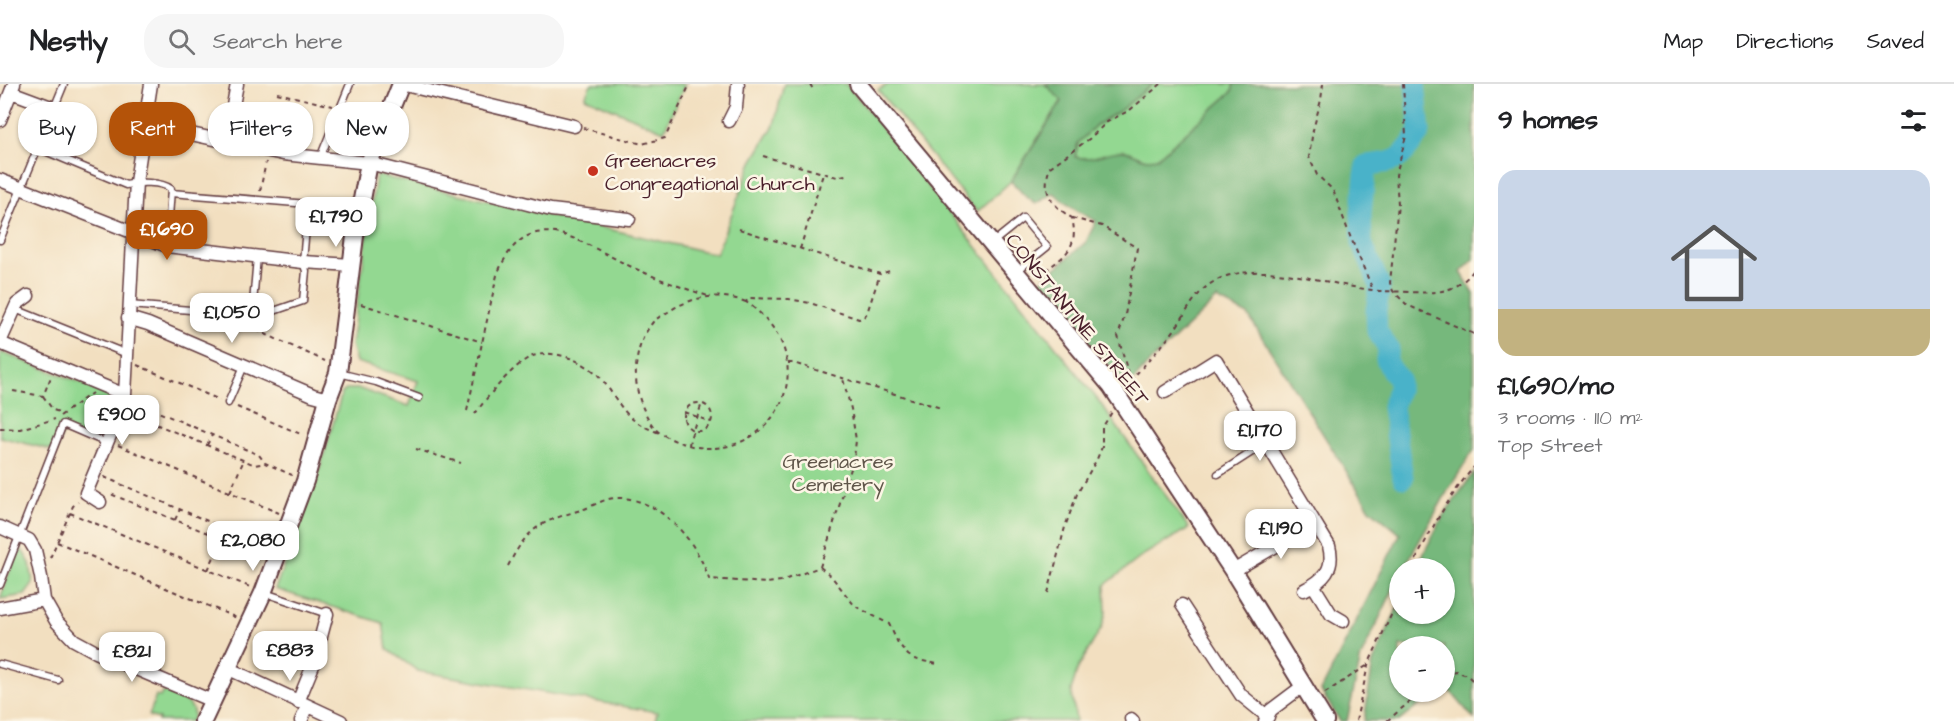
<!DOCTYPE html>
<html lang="en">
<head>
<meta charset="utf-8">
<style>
  body { margin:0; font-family:"Architects Daughter",sans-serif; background:#f6f6f6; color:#202124; height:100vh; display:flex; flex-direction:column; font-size:22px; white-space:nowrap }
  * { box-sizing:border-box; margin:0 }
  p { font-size:20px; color:#757577 }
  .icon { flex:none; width:33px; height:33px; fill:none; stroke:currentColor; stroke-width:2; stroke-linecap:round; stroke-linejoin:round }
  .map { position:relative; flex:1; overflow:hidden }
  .details { display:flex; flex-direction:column; background:#fff; width:480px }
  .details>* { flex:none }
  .banner { position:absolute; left:18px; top:18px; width:570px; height:54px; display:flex; gap:12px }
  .buttons { position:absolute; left:1389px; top:474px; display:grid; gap:12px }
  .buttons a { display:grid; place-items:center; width:66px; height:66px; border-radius:50%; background:#fff; box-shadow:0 2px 4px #0004; font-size:30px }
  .price { position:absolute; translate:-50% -51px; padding:0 14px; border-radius:12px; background:#fff; color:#222; font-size:20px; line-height:39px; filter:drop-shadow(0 2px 3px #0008) }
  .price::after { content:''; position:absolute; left:50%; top:36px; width:18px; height:14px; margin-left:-9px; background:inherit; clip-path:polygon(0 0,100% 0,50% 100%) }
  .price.current { background:#b45309; color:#fff }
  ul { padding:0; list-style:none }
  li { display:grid; align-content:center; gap:12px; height:318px; padding:0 24px }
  li span { display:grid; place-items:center; height:186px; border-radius:18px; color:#555 }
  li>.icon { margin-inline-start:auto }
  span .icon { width:108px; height:108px; fill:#fffc; stroke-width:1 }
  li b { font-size:26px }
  h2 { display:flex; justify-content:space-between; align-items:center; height:72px; padding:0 24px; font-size:26px }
  .chip { padding:0 21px; border-radius:24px; background:#fff; box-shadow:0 2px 4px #0004; font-size:21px; line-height:54px }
  .chip.current { background:#b45309; color:#fff }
  header { display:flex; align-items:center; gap:36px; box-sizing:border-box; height:84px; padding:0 30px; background:#fff; border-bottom:2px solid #e0e0e0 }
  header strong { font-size:28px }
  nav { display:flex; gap:33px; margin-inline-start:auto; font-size:21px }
  .search { width:420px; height:54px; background:#f6f6f6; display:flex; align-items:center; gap:15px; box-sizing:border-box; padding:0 21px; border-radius:24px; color:#757577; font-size:22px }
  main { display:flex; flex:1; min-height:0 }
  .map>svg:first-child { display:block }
  .green { fill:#93d891; stroke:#6e7c5e; stroke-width:1.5 }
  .forest { fill:#76b87b; stroke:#606c53; stroke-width:1.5 }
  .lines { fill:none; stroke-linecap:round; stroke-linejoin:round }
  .river { stroke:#4ab2c9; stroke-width:21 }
  .lane-casing { stroke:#633c41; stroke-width:9 }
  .street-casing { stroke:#633c41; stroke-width:15 }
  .secondary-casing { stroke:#633c41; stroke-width:20 }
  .path { stroke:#633c41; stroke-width:2; stroke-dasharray:4.5 4.5; stroke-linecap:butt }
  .lane { stroke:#fff; stroke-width:6 }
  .street { stroke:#fff; stroke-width:12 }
  .secondary { stroke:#fff; stroke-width:16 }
  .poi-dot { fill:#c8321e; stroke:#fcf5e5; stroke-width:2 }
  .labels { text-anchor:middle; stroke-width:5; stroke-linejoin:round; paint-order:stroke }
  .poi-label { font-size:20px; fill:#4a1f2b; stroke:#fcf5e5; text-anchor:start }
  .street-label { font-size:20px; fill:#4a1f2b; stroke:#fcf5e5 }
  .park-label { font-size:20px; fill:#60564a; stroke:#fcf5e5 }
</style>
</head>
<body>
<header>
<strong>Nestly</strong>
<div class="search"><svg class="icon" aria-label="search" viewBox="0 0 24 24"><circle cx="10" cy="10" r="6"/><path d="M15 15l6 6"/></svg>Search here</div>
<nav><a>Map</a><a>Directions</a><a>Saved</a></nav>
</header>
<main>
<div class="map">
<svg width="1474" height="637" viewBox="0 0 1474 637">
  <rect width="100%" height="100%" fill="#fcf5e5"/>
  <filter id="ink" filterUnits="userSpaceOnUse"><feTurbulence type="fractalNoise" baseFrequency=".0167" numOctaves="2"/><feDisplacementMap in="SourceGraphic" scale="12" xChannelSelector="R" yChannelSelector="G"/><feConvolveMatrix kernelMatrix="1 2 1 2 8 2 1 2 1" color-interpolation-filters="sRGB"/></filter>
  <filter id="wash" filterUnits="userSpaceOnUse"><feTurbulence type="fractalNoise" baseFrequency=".008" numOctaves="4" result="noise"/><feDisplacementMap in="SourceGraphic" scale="24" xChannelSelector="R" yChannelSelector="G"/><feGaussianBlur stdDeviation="1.35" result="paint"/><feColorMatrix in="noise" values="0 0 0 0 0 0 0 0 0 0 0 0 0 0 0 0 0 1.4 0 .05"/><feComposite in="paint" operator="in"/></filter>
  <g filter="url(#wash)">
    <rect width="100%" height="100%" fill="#f2dfc0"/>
    <!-- green -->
    <path class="green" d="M 591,0 L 685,0 L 664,47 L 585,13 Z
      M 784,0 L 846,0 L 864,21 L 1098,316 L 1189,444 L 1145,470 L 1105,501 L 1106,528 L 1102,543 L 1078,584 L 1071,606 L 1076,637 L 655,637 L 657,628 L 418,587 L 387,565 L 383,539 L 275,505 L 321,381 L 342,309 L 347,305 L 360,305 L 409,322 L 418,297 L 356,278 L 351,261 L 376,91 L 716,170 L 752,78 L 774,41 Z
      M 889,0 L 1045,0 L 1062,16 L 1011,97 L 977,128 L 878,6 Z
      M 1153,0 L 1234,0 L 1232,8 L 1157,74 L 1147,76 L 1124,66 L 1089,75 L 1075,73 L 1078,59 L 1096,41 L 1118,28 Z
      M 0,268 L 117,312 L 98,359 L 64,346 L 56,367 L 0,353 Z
      M 19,461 L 30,479 L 33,500 L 25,511 L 0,515 Z
      M 164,608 C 178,614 199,618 192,637 L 158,637 L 159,635 L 149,632 L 156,612 L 160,613 L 162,609 Z"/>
    <!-- forest -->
    <path class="forest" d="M 1045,0 L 1153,0 L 1118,28 L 1096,41 L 1078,59 L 1075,73 C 1094,77 1103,68 1121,67 C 1135,66 1138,78 1157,74 L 1232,8 L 1234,0 L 1474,0 L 1474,175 L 1461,188 L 1474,210 L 1474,366 L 1450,403 L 1404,484 L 1400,484 L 1399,493 L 1361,573 L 1347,637 L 1340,637 L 1321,607 L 1400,450 L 1370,425 L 1248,231 L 1217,215 L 1146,282 L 1129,302 L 1092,263 L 1038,199 L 1086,158 L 1096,137 C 1080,129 1067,122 1054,109 L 1036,120 L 1025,112 L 1011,97 L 1062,17 Z
      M 1474,388 L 1474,635 L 1445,601 L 1444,562 L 1400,562 L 1400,608 L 1437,608 L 1399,637 L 1364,637 L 1373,578 L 1399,520 L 1400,530 L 1444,530 L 1444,484 L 1416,484 L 1443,432 Z"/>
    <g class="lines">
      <!-- river -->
      <path class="river" d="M 1403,394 L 1392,323 L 1399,303 L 1399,295 L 1391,286 L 1386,275 L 1389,265 L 1377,247 L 1376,227 L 1380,202 L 1362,159 L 1361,129 L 1366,81 C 1401,78 1400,76 1420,48 L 1415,0"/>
    </g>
  </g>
  <g filter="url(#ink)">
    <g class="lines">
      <defs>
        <path id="lane" d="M 38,64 L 126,101 C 138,98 161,97 171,105 L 167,162
          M 320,74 L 350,0
          M 0,156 L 64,0
          M 992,159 L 1023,134 L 1047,163 L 1017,187
          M 129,221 L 252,231 L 265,230 L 303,217 L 306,187 L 303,178 L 308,120 L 171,109
          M 15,225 L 127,270
          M 252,231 L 257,173
          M 339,289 L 376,298 L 419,314
          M 228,319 L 244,282
          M 1218,390 L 1266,359
          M 0,501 L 63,340 L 107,359
          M 265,509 L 327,530
          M 0,580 L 58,596"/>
        <path id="street" d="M 401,0 L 574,42
          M 11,8 L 54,24
          M 0,36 L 14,0
          M 729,37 L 736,23 L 738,0
          M 145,40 L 283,70 L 369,79 L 551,126 L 629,135
          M 226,59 L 237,0
          M 0,96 L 167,162 L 303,178 L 352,181
          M 128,234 L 148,240 L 313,311 L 328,315
          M 0,258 L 17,220 L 28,212
          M 0,259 L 125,311
          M 1165,308 L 1216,276 L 1329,462 C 1335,485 1324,496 1304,506
          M 100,418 L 86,409 L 119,330 L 125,311 L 136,98 L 151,0
          M 0,443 L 29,456 L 35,466 L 41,493 L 44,516 L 56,537 L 74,556 L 96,568 L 212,617
          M 1233,487 L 1315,439
          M 1313,501 L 1331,530 L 1343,537
          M 1182,521 L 1241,611 L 1268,633
          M 0,524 L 44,516
          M 227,584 L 341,637
          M 298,618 L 314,579 L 327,530
          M 1131,635 L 1133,637
          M 301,637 L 308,622
          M 1265,637 L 1271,626 L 1303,602"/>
        <path id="secondary" d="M 858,0 L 1111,302 L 1233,487 L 1325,637
          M 203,637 L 263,509 L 305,397 L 328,315 L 338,289 L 355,152 L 369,79 L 401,0"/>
      </defs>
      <!-- lane casing -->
      <use href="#lane" class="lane-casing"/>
      <!-- street casing -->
      <use href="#street" class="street-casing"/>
      <!-- secondary casing -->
      <use href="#secondary" class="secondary-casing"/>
      <!-- path -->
      <path class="path" d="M 810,0 L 814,7
        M 1323,0 L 1321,16 L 1313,46 L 1309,73 L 1317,91 L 1333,106 L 1350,152 L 1373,206
        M 1403,0 L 1406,52 L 1396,91 L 1398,120 L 1390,199 L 1393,207 L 1407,221 L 1474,250
        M 277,9 L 333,22
        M 583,44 L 642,60 L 665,54 L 690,0
        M 763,72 L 837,93 L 849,90
        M 260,107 L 266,78
        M 316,118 L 346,122
        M 1072,134 L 1102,142 L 1137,164 L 1125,231 L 1118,252 L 1130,297 L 1128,301
        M 739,145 L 880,190 L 890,187
        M 800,165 L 823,90
        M 1038,192 C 1061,174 1080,167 1072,134 C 1051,121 1041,108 1050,83 L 1089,55 L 1107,38 L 1130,26 L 1161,0
        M 746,218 C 719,208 692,212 668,228 C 663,231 657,234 653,238 C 634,261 631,297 643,324 C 646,331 653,345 660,349 C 757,407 841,283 746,218 L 749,214 L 789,215 L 810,219 L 859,235 L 863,234 L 867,229 L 880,190
        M 361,220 L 482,258
        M 250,240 L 254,245 L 325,277
        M 788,279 L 793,279 L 941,324
        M 137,281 L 220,316
        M 1130,297 C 1145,280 1162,263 1175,245 C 1188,227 1195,208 1215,197 C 1256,174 1329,201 1372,206 C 1384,208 1397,207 1409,208 C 1437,209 1455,210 1474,186
        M 13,307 L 43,312 L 51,293
        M 43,312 L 53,326 L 62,329
        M 135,318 L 259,371 L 265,379 L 292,391
        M684 333a14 14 0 1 1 28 0a14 14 0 1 1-28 0Z
        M 237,323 L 303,351
        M 467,327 L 497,191 C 528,113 583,161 634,184 C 658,195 683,204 708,212
        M 684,328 L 711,338
        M 131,330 L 255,381 L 265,379
        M 475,330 C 485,315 517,277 533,272 C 555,265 581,276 597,290 C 612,305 620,328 638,339 C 644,343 652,346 659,349
        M 60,332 L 92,309
        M 0,344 L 20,345 L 55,335
        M 118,361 L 279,429
        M 207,361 L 212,351
        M 689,361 L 690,355 L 702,319
        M 416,365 L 461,379
        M 104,393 L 238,450 L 241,457 L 235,460 L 108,409
        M 230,408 L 243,378
        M 70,429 L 250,503
        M 175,436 L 180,425
        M 241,457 L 263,467
        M 57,458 L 237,534
        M 50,474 L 73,422 L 78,418
        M 508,482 C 528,443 540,438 581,426 C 592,423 602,415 615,414 C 659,412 697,457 709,495 L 767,499 L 781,497 L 820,483
        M 820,483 L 854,375 L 856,356 L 851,325 L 843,295
        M 820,483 L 831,492 L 855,522 L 889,540 L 898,559 L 908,571 L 914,575 L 937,580
        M 1412,484 C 1429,449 1448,413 1474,383
        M 208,486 L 222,456
        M 1048,509 L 1065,443 L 1077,410 L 1097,375 L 1102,363 L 1102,344 L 1112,328
        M 1444,591 L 1455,587 L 1467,591 L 1474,598
        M 1325,609 L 1368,581
        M 1356,637 L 1368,581 L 1400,512
        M 1387,637 L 1421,608"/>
      <!-- lane -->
      <use href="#lane" class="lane"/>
      <!-- street -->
      <use href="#street" class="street"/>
      <!-- secondary -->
      <use href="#secondary" class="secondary"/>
    </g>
  </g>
  <!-- markers -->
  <circle class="poi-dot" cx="593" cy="87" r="6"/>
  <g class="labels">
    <!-- poi labels -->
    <g class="poi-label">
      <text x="605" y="83">Greenacres<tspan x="605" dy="23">Congregational Church</tspan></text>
    </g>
    <!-- street labels -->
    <g class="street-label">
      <text transform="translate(1078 235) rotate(51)" y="7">CONSTANTINE STREET</text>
    </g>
    <!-- park labels -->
    <g class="park-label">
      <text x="838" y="384">Greenacres<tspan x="838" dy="23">Cemetery</tspan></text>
    </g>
  </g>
</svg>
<div class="buttons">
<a>+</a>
<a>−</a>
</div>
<b class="price" style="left:336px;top:164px">£1,790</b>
<b class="price current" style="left:167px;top:177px">£1,690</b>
<b class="price" style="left:232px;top:260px">£1,050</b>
<b class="price" style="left:122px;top:362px">£900</b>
<b class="price" style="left:1260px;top:378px">£1,170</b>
<b class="price" style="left:1281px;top:476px">£1,190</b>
<b class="price" style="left:253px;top:488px">£2,080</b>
<b class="price" style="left:290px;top:598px">£883</b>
<b class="price" style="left:132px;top:599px">£821</b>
<div class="banner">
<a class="chip">Buy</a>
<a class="chip current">Rent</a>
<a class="chip">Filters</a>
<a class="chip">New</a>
</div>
</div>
<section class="details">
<h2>9 homes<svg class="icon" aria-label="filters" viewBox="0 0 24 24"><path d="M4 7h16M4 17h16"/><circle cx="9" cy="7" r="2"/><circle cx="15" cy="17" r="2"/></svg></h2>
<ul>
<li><span style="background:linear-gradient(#c9d6e8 75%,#c2b280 0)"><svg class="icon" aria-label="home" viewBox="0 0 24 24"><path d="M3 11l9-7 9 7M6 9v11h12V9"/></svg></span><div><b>£1,690/mo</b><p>3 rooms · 110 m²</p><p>Top Street</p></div></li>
</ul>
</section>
</main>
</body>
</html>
